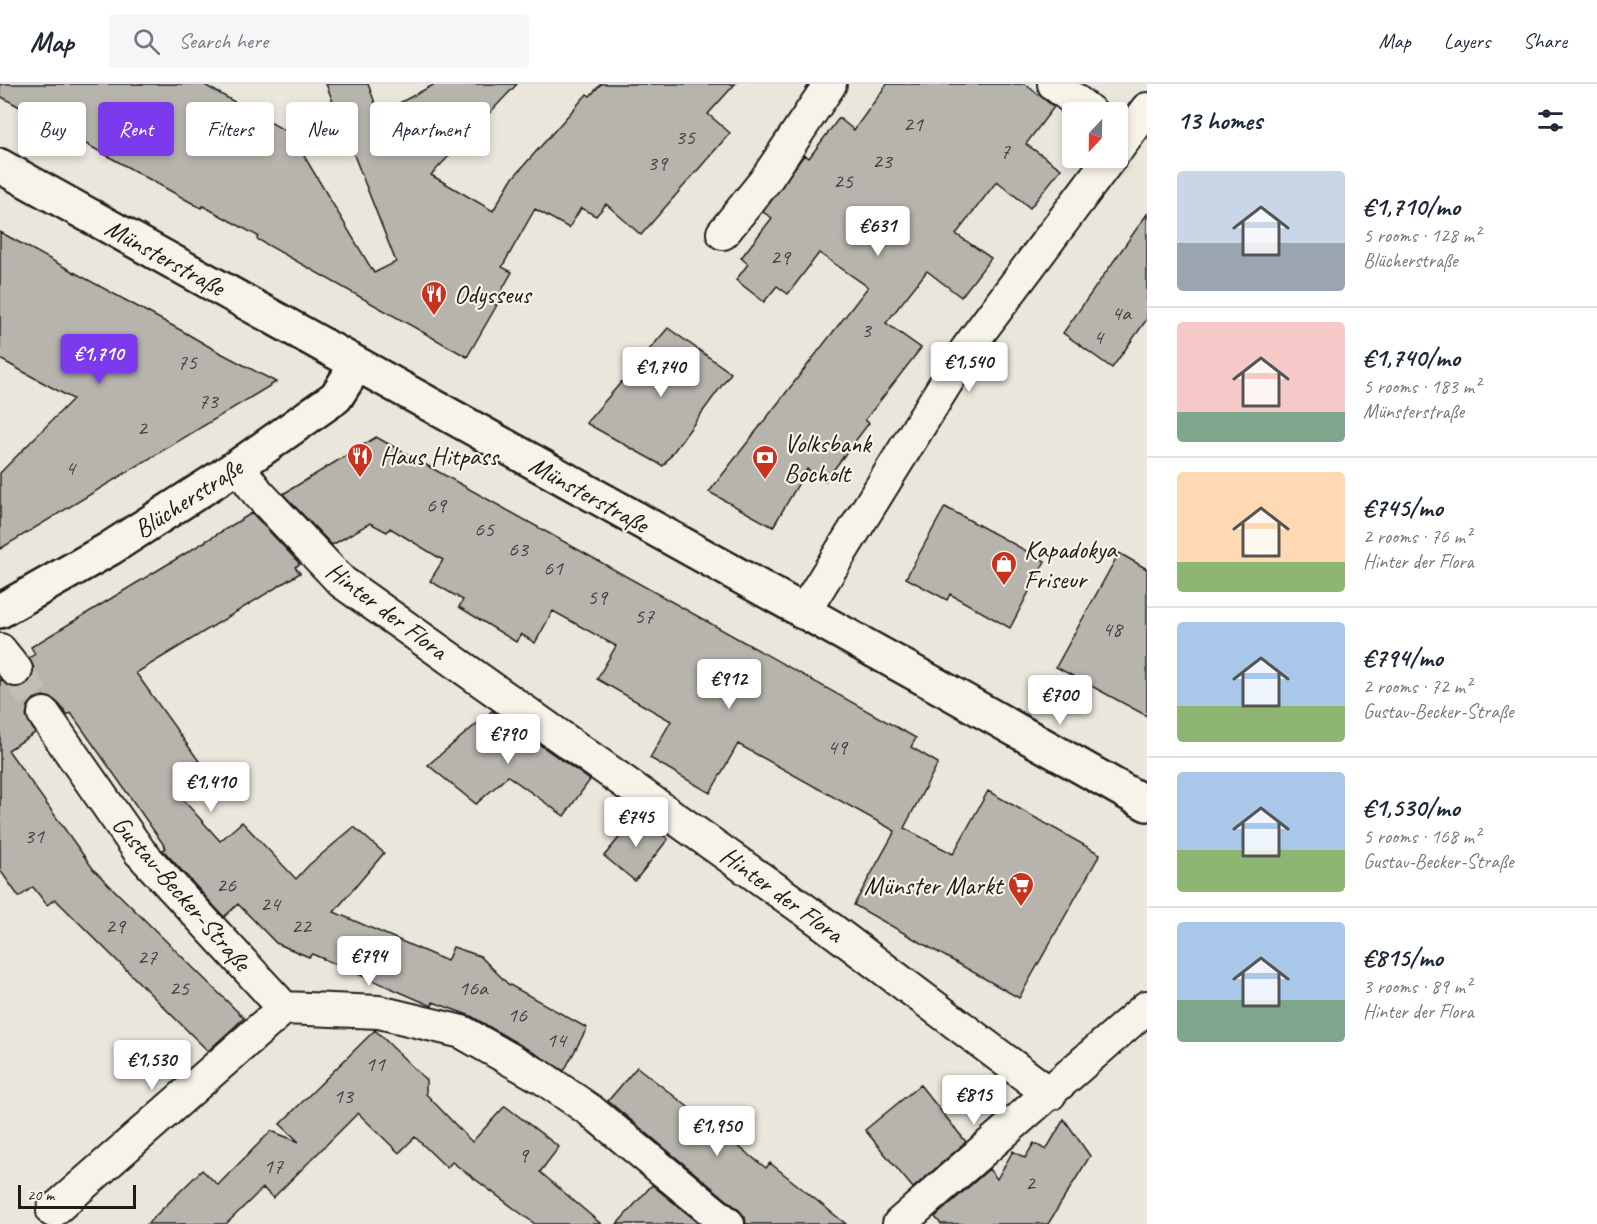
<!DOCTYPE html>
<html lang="en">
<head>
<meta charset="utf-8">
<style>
  body { margin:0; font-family:Caveat,sans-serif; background:#f6f6f7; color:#1f2937; height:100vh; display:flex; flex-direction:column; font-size:22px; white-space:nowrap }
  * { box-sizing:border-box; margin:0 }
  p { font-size:20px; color:#747a83 }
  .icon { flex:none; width:33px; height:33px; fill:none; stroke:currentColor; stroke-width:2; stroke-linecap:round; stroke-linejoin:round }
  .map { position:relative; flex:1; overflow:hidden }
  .sheet { display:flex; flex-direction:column; background:#fff; width:450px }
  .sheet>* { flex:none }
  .guide { position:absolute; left:18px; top:18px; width:570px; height:54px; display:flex; gap:12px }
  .needle { width:39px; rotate:202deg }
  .controls { position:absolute; left:1062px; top:18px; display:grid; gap:12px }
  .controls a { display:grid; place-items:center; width:66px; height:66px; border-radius:6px; background:#fff; box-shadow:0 3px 9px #0003; font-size:30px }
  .scale { position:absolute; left:18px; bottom:15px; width:118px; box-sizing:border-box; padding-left:6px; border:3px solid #1c1c1c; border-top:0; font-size:16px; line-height:21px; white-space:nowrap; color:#1c1c1c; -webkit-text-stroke:4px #f7f3e8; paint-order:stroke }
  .price { position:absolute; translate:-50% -51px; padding:0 14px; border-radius:6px; background:#fff; color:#222; font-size:20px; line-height:39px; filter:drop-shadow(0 2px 3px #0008) }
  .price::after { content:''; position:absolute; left:50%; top:36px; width:18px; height:14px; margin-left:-9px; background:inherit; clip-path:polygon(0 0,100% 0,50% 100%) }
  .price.active { background:#7c3aed; color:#fff }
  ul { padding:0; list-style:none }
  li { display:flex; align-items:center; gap:18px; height:150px; padding:0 30px }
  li+li { border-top:2px solid #e0e1e3 }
  li span { display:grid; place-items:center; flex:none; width:168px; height:120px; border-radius:6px; color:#555 }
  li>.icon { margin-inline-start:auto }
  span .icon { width:72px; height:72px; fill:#fffc; stroke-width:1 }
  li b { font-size:26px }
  h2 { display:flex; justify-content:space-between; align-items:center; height:72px; padding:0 30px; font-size:26px }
  .pill { padding:0 21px; border-radius:6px; background:#fff; box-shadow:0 3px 9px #0003; font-size:21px; line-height:54px }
  .pill.active { background:#7c3aed; color:#fff }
  header { display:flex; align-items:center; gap:36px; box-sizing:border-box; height:84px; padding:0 30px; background:#fff; border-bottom:2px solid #e0e1e3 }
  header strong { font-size:28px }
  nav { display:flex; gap:33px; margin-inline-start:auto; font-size:21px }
  .search { width:420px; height:54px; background:#f6f6f7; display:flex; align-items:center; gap:15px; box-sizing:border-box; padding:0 21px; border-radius:6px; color:#747a83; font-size:22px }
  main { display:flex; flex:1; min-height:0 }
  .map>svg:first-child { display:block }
  .building { fill:#b6b4ac; stroke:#1c1c1c; stroke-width:1.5 }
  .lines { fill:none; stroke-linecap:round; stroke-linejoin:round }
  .street-tunnel { stroke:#c1beb6; stroke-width:32; stroke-dasharray:32 16; stroke-linecap:butt }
  .street-casing { stroke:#1c1c1c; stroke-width:36 }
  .secondary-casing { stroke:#1c1c1c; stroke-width:38 }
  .street { stroke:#f7f3e8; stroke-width:32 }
  .secondary { stroke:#f7f3e8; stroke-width:33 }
  .labels { text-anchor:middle; stroke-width:4.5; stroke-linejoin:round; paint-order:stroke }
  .number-label { font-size:22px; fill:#424240 }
  .street-label { font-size:26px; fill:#1c1c1c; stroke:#f7f3e8 }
  .poi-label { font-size:26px; fill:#1c1c1c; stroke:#f7f3e8; text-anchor:start }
</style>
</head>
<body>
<header>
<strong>Map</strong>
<div class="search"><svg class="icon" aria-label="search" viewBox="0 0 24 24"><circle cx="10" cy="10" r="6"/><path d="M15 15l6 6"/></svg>Search here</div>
<nav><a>Map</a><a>Layers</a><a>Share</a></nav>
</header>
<main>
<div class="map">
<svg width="1147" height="1140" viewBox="0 0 1147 1140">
  <rect width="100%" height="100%" fill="#eae6dc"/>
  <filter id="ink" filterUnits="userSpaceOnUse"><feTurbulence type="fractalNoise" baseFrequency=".0167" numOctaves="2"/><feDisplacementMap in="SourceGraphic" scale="12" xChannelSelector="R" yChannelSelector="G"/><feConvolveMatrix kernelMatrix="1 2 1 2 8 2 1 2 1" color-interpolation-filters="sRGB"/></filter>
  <g filter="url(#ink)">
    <!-- building -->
    <path class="building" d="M 0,0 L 203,0 L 291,50 L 374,189 L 396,178 L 326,0 L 368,0 L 379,30 L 435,0 L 517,0 L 431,91 L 493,127 L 511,96 L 587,10 L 590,12 L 601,0 L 735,0 L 708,30 L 730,49 L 641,151 L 606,120 L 596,132 L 581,124 L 569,144 L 535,125 L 502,183 L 512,188 L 494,220 L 497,221 L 467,273 L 257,155 L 258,152 L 203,122 L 201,124 L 0,12 Z
      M 887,0 L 1025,0 L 1054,23 L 1026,60 L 1061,85 L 1030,124 L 997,97 L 956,150 L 991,174 L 961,213 L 927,187 L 886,239 L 921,264 L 865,336 L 869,339 L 825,397 L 807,385 L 773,443 L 709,408 L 868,203 L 819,169 L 788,210 L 777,202 L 764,218 L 736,196 L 748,180 L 741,174 L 772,134 L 763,128 L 804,71 L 809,74 L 839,34 L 854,46 Z
      M 1147,130 L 1147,235 L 1112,284 L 1063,249 Z
      M 0,148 L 184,248 L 215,266 L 276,298 L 0,465 L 0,389 L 73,315 L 0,275 Z
      M 668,244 L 731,289 L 663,382 L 586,339 Z
      M 376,353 L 916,654 L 911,663 L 938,679 L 904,744 L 953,770 L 988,707 L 1100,770 L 1019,914 L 854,821 L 895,747 L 738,660 L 710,709 L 650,674 L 671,637 L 597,595 L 616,562 L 553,527 L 535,559 L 521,550 L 516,558 L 459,523 L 463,516 L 430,497 L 443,476 L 390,444 L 387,448 L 370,439 L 332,461 L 283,410 Z
      M 945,423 L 1045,477 L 1010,544 L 950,510 L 947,516 L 906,494 Z
      M 252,429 L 300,480 L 295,483 L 300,489 L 136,589 L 206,687 L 176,708 L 220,757 L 242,738 L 296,795 L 309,781 L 354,743 L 384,769 L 334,828 L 447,877 L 453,863 L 480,872 L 508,900 L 587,944 L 564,987 L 471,932 L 433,918 L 432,922 L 312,870 L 309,873 L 276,859 L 238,820 L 224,833 L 163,766 L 166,764 L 71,629 L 67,631 L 59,620 L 51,614 L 43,612 L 34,615 L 28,622 L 26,632 L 35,649 L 8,666 L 94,786 L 244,934 L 208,967 L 55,815 L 47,821 L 33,803 L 19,813 L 0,786 L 0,595 L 10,603 L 18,604 L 27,600 L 32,593 L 34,584 L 29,574 L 35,570 L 31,563 Z
      M 1119,469 L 1147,485 L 1147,632 L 1056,583 Z
      M 492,627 L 590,696 L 564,732 L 508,692 L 476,720 L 428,681 Z
      M 638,731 L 668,755 L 635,797 L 604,772 Z
      M 375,946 L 426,996 L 426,1010 L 472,1058 L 505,1022 L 559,1063 L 540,1088 L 601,1140 L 535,1140 L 452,1078 L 447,1084 L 415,1053 L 399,1069 L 358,1029 L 273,1114 L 263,1104 L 226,1140 L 147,1140 L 202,1086 L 218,1101 L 271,1047 L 299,1058 L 280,1040 Z
      M 637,983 L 766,1084 L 770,1079 L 846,1140 L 746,1140 L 745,1133 L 739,1126 L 608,1017 Z
      M 920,1001 L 966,1058 L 913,1104 L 865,1046 Z
      M 1064,1035 L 1090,1072 L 1048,1140 L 941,1140 L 935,1133 L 989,1085 L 997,1095 L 1013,1067 L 1025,1074 L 1034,1059 L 1046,1066 Z
      M 652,1101 L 700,1140 L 617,1140 Z"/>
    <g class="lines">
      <!-- street-tunnel -->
      <path class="street-tunnel" d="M 16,586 L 44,630"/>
      <defs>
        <path id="street" d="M 1054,0 L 1090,28
          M 1118,64 L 1147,25
          M 723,149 L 765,97 L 830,0
          M 238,382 L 258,409 L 342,498 L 819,836 L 1050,1010
          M 803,529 L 967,265 L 1110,74
          M 0,566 L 16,586
          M 44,630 L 140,768 L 284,924 L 379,928 L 462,948 L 543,994 L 591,1027 L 728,1140
          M 53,1127 L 284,924
          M 899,1140 L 1147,923"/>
        <path id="secondary" d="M 0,82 L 949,608 L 1147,720
          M 0,527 L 109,465 L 238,382 L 336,313 L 357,280"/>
      </defs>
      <!-- street casing -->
      <use href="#street" class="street-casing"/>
      <!-- secondary casing -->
      <use href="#secondary" class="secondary-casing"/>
      <!-- street -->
      <use href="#street" class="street"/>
      <!-- secondary -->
      <use href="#secondary" class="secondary"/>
    </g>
  </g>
  <!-- icons -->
  <defs>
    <symbol id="restaurant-pin" viewBox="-11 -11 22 30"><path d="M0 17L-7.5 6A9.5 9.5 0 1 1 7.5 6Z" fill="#c8321e" stroke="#f7f3e8"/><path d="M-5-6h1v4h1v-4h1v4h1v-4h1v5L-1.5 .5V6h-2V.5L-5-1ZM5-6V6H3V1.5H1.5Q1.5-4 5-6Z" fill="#fff"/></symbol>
    <symbol id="bank-pin" viewBox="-11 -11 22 30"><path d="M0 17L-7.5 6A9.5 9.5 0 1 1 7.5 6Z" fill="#c8321e" stroke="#f7f3e8"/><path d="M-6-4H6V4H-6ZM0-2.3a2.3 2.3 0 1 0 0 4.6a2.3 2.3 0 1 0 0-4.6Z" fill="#fff"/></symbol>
    <symbol id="shop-pin" viewBox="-11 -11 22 30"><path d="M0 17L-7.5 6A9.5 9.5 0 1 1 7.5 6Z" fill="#c8321e" stroke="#f7f3e8"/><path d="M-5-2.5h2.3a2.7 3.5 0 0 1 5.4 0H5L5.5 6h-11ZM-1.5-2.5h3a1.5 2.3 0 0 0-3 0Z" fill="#fff"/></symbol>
    <symbol id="supermarket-pin" viewBox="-11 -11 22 30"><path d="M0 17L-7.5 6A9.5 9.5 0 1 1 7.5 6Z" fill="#c8321e" stroke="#f7f3e8"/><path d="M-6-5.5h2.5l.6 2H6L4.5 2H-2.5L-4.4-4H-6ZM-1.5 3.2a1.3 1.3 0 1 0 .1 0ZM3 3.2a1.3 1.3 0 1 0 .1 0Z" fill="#fff"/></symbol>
  </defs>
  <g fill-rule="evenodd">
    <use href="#restaurant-pin" x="419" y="195" width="30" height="40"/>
    <use href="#restaurant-pin" x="345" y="357" width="30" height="40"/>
    <use href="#bank-pin" x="750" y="359" width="30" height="40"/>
    <use href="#shop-pin" x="989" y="465" width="30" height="40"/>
    <use href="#supermarket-pin" x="1006" y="786" width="30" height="40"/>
  </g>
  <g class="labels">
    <!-- number labels -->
    <g class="number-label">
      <text x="913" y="47">21</text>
      <text x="685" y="60">35</text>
      <text x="1005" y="74">7</text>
      <text x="882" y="84">23</text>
      <text x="657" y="86">39</text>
      <text x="843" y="104">25</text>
      <text x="780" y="180">29</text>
      <text x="1121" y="236">4a</text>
      <text x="866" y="253">3</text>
      <text x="1098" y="260">4</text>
      <text x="187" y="285">75</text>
      <text x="208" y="324">73</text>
      <text x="142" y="351">2</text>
      <text x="70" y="391">4</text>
      <text x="436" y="428">69</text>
      <text x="484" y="452">65</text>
      <text x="518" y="472">63</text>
      <text x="553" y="491">61</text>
      <text x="597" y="520">59</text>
      <text x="644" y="539">57</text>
      <text x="1112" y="552">48</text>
      <text x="837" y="670">49</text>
      <text x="34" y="759">31</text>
      <text x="226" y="808">26</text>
      <text x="270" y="827">24</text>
      <text x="115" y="849">29</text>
      <text x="301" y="849">22</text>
      <text x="147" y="880">27</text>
      <text x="179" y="911">25</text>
      <text x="473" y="911">16a</text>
      <text x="517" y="938">16</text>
      <text x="556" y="963">14</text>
      <text x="375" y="987">11</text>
      <text x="343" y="1019">13</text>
      <text x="523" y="1078">9</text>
      <text x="273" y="1089">17</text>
      <text x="1030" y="1106">2</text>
    </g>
    <!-- street labels -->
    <g class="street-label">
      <text transform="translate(165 173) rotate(29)" y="9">Münsterstraße</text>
      <text transform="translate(589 410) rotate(29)" y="9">Münsterstraße</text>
      <text transform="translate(188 414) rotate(-33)" y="9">Blücherstraße</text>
      <text transform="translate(387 526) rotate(37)" y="9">Hinter der Flora</text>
      <text transform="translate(182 809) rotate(49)" y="9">Gustav-Becker-Straße</text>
      <text transform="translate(782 810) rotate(36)" y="9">Hinter der Flora</text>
    </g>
    <!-- poi labels -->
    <g class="poi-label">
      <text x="454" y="219">Odysseus</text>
      <text x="784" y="368">Volksbank<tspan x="784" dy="30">Bocholt</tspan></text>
      <text x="380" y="381">Haus Hitpass</text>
      <text x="1024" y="474">Kapadokya<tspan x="1024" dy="30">Friseur</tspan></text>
      <text x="1002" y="810" text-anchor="end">Münster Markt</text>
    </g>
  </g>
</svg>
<div class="controls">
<a><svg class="needle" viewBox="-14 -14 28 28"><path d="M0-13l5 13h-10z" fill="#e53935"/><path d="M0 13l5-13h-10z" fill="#747a83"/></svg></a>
</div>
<div class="scale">20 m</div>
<b class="price" style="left:878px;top:173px">€631</b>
<b class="price active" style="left:99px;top:301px">€1,710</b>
<b class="price" style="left:969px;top:309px">€1,540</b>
<b class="price" style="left:661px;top:314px">€1,740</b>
<b class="price" style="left:729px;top:626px">€912</b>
<b class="price" style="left:1060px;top:642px">€700</b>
<b class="price" style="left:508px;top:681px">€790</b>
<b class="price" style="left:211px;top:729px">€1,410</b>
<b class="price" style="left:636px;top:764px">€745</b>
<b class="price" style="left:369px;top:903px">€794</b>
<b class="price" style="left:152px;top:1007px">€1,530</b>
<b class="price" style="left:974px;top:1042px">€815</b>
<b class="price" style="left:717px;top:1073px">€1,950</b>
<div class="guide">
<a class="pill">Buy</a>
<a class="pill active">Rent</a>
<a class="pill">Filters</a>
<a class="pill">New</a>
<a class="pill">Apartment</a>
</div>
</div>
<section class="sheet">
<h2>13 homes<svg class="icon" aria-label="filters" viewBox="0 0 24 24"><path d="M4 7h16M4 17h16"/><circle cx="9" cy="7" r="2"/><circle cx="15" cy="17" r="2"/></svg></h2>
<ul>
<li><span style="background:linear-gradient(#c9d6e8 60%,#9aa5b1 0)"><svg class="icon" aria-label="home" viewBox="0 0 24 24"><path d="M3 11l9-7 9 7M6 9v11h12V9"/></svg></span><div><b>€1,710/mo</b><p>5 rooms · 128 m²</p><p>Blücherstraße</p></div></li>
<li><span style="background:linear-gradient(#f6c9c9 75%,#7fa58c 0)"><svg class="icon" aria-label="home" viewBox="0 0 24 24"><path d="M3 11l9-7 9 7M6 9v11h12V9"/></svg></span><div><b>€1,740/mo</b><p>5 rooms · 183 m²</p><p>Münsterstraße</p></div></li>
<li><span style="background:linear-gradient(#ffd9b3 75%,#8fb573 0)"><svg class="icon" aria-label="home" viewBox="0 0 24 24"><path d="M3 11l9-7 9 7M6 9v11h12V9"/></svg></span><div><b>€745/mo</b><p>2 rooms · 76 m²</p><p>Hinter der Flora</p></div></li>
<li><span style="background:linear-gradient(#a9c7e8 70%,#8fb573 0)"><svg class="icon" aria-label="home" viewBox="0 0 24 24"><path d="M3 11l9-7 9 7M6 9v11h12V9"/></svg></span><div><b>€794/mo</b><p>2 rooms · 72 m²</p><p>Gustav-Becker-Straße</p></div></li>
<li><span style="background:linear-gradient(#a9c7e8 65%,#8fb573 0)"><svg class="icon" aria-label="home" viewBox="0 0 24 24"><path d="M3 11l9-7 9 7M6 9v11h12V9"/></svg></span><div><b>€1,530/mo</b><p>5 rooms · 168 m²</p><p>Gustav-Becker-Straße</p></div></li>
<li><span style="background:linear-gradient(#a9c7e8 65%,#7fa58c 0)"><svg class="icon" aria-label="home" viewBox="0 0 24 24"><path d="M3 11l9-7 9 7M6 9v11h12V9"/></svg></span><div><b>€815/mo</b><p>3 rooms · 89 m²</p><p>Hinter der Flora</p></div></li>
</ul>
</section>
</main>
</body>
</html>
